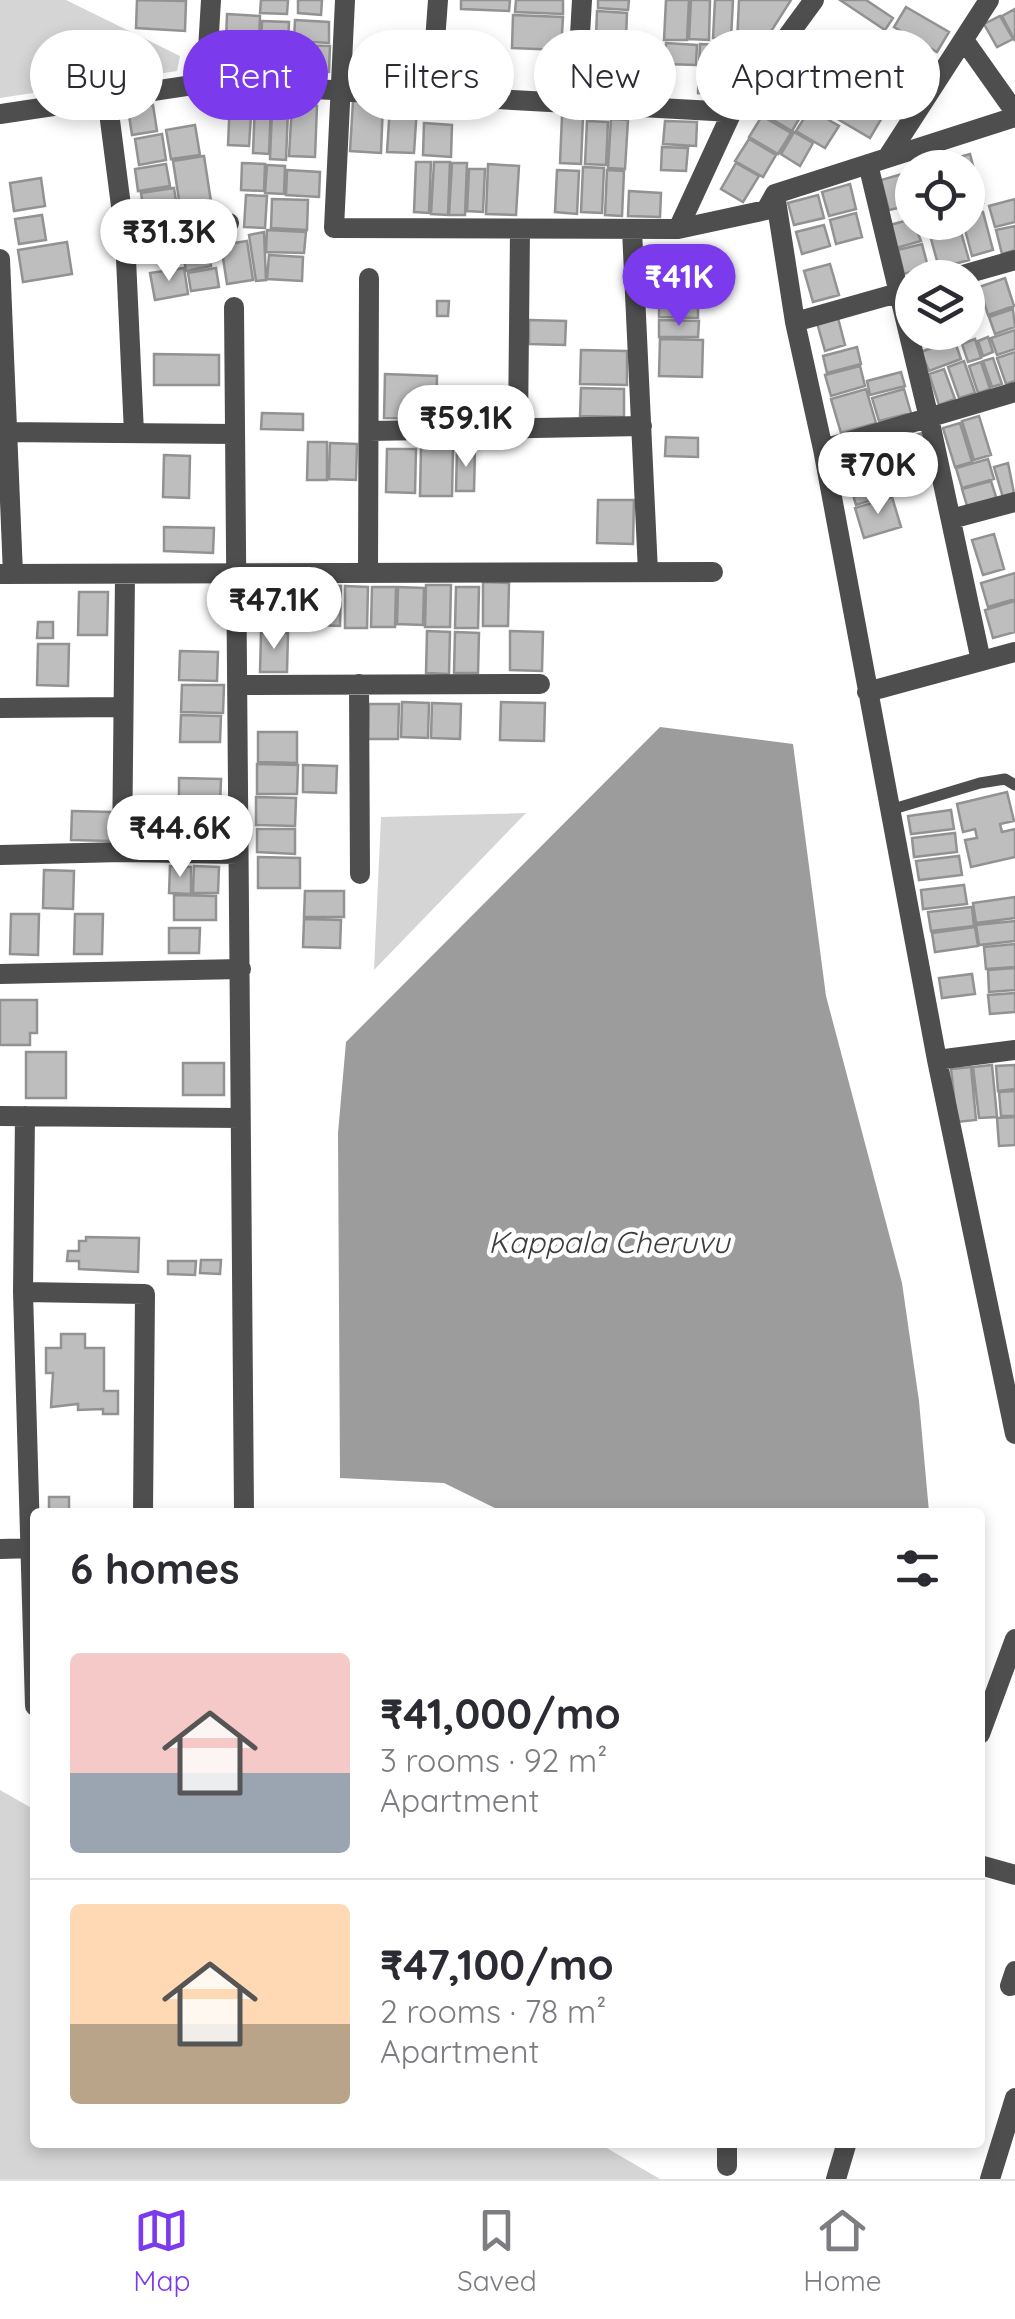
<!DOCTYPE html>
<html lang="en">
<head>
<meta charset="utf-8">
<style>
  body { margin:0; font-family:Quicksand,sans-serif; background:#f7f7f7; color:#2b2b33; height:100vh; display:flex; flex-direction:column; font-size:38px; white-space:nowrap }
  * { box-sizing:border-box; margin:0 }
  p { font-size:32px; color:#7c7c81 }
  .icon { flex:none; width:55px; height:55px; fill:none; stroke:currentColor; stroke-width:2; stroke-linecap:round; stroke-linejoin:round }
  .map { position:relative; flex:1; overflow:hidden }
  .side { position:absolute; left:30px; top:1508px; width:955px; height:640px; display:flex; flex-direction:column; background:#fff; border-radius:10px; box-shadow:0 5px 15px #0003 }
  .side>* { flex:none }
  .top-card { position:absolute; left:30px; top:30px; width:955px; height:90px; display:flex; gap:20px }
  .tools { position:absolute; left:895px; top:150px; display:grid; gap:20px }
  .tools a { display:grid; place-items:center; width:90px; height:90px; border-radius:50%; background:#fff; box-shadow:0 5px 15px #0003; font-size:50px }
  .price { position:absolute; translate:-50% -85px; padding:0 22px; border-radius:35px; background:#fff; color:#222; font-size:32px; line-height:65px; filter:drop-shadow(0 2px 5px #0008) }
  .price::after { content:''; position:absolute; left:50%; top:60px; width:30px; height:22px; margin-left:-15px; background:inherit; clip-path:polygon(0 0,100% 0,50% 100%) }
  .price.selected { background:#7c3aed; color:#fff }
  ul { padding:0; list-style:none }
  li { display:flex; align-items:center; gap:30px; height:250px; padding:0 40px }
  li+li { border-top:2px solid #e1e1e2 }
  li span { display:grid; place-items:center; flex:none; width:280px; height:200px; border-radius:10px; color:#555 }
  li>.icon { margin-inline-start:auto }
  span .icon { width:120px; height:120px; fill:#fffc; stroke-width:1 }
  li b { font-size:42px }
  h2 { display:flex; justify-content:space-between; align-items:center; height:120px; padding:0 40px; font-size:42px }
  .pill { padding:0 35px; border-radius:45px; background:#fff; box-shadow:0 5px 15px #0003; font-size:35px; line-height:90px }
  .pill.selected { background:#7c3aed; color:#fff }
  .tab-bar { display:flex; justify-content:space-around; align-items:center; height:140px; border-top:2px solid #e1e1e2; background:#fff; font-size:28px; color:#7c7c81 }
  .tab-bar a { display:grid; justify-items:center; gap:5px }
  .tab-bar .selected { color:#7c3aed }
  .map>svg:first-child { display:block }
  .green { fill:#d5d5d5 }
  .water { fill:#9c9c9c }
  .building { fill:#bebebe; stroke:#929292; stroke-width:2.5 }
  .lines { fill:none; stroke-linecap:round; stroke-linejoin:round }
  .lane { stroke:#4e4e4e; stroke-width:11 }
  .street { stroke:#4e4e4e; stroke-width:20 }
  .labels { text-anchor:middle; stroke-width:9; stroke-linejoin:round; paint-order:stroke }
  .water-label { font-size:30px; font-style:italic; fill:#3d3d3d; stroke:#fff }
</style>
</head>
<body>
<div class="map">
<svg width="1015" height="2179" viewBox="0 0 1015 2179">
  <rect width="100%" height="100%" fill="#fff"/>
  <!-- green -->
  <path class="green" d="M 0,0 L 66,0 L 180,56 L 177,71 L 0,98 Z
    M 526,813 L 374,970 L 381,817 Z
    M 0,1790 L 35,1810 L 35,2142 L 598,2143 L 660,2179 L 0,2179 Z"/>
  <!-- water -->
  <path class="water" d="M 660,727 L 793,744 L 826,996 L 902,1283 L 919,1401 L 929,1512 L 503,1512 L 444,1483 L 340,1478 L 338,1133 L 346,1042 Z"/>
  <!-- building -->
  <path class="building" d="M 137,0 L 186,1 L 185,31 L 136,28 Z
    M 261,0 L 288,0 L 287,14 L 260,13 Z
    M 298,0 L 322,0 L 321,15 L 298,13 Z
    M 461,0 L 510,0 L 509,11 L 461,9 Z
    M 516,0 L 563,0 L 563,14 L 515,12 Z
    M 598,0 L 629,0 L 628,10 L 598,8 Z
    M 666,0 L 689,0 L 687,40 L 664,40 Z
    M 691,0 L 710,0 L 709,40 L 689,39 Z
    M 715,0 L 733,0 L 731,39 L 713,38 Z
    M 739,0 L 791,0 L 763,44 L 737,43 Z
    M 840,0 L 866,0 L 893,18 L 885,30 Z
    M 906,7 L 949,32 L 937,52 L 894,27 Z
    M 1015,9 L 1015,41 L 1002,16 Z
    M 597,11 L 627,13 L 626,38 L 596,37 Z
    M 227,14 L 260,16 L 259,41 L 226,40 Z
    M 513,15 L 563,17 L 561,50 L 512,48 Z
    M 1000,16 L 1013,39 L 997,47 L 984,24 Z
    M 295,20 L 329,22 L 329,43 L 294,41 Z
    M 262,21 L 289,22 L 287,71 L 260,69 Z
    M 595,38 L 626,40 L 625,63 L 594,61 Z
    M 224,43 L 254,44 L 253,70 L 223,68 Z
    M 666,43 L 697,45 L 696,65 L 665,64 Z
    M 700,44 L 740,46 L 739,67 L 699,65 Z
    M 295,45 L 330,46 L 329,72 L 294,71 Z
    M 877,53 L 919,82 L 906,101 L 863,71 Z
    M 593,63 L 622,64 L 621,89 L 591,88 Z
    M 699,67 L 733,69 L 731,95 L 698,93 Z
    M 864,74 L 896,97 L 884,115 L 852,94 Z
    M 776,92 L 805,109 L 792,131 L 763,114 Z
    M 849,96 L 883,116 L 870,138 L 836,118 Z
    M 230,99 L 252,100 L 249,146 L 228,145 Z
    M 353,101 L 383,103 L 381,153 L 350,151 Z
    M 255,102 L 271,103 L 269,154 L 253,153 Z
    M 292,104 L 317,106 L 315,157 L 289,156 Z
    M 153,105 L 157,131 L 132,135 L 128,109 Z
    M 390,106 L 417,107 L 414,153 L 387,152 Z
    M 810,109 L 839,126 L 825,148 L 796,131 Z
    M 272,110 L 288,111 L 286,160 L 270,159 Z
    M 562,116 L 583,117 L 581,164 L 560,163 Z
    M 762,116 L 791,133 L 778,154 L 749,137 Z
    M 611,119 L 628,120 L 625,169 L 608,168 Z
    M 587,121 L 608,122 L 606,165 L 585,164 Z
    M 665,121 L 697,122 L 696,146 L 663,144 Z
    M 424,123 L 452,125 L 451,157 L 423,155 Z
    M 195,125 L 200,155 L 171,159 L 166,130 Z
    M 794,132 L 813,143 L 800,166 L 781,154 Z
    M 162,134 L 166,160 L 139,165 L 135,139 Z
    M 749,139 L 776,155 L 763,177 L 735,161 Z
    M 662,147 L 688,148 L 686,171 L 661,170 Z
    M 970,154 L 983,203 L 968,207 L 968,168 L 943,168 L 941,162 Z
    M 204,156 L 212,208 L 181,213 L 173,161 Z
    M 416,162 L 431,162 L 429,213 L 414,212 Z
    M 434,162 L 450,162 L 448,215 L 431,214 Z
    M 242,163 L 265,164 L 264,191 L 241,190 Z
    M 452,163 L 467,163 L 465,215 L 449,215 Z
    M 736,163 L 759,176 L 743,202 L 721,189 Z
    M 166,164 L 170,186 L 138,191 L 135,169 Z
    M 488,164 L 519,166 L 516,215 L 486,214 Z
    M 267,165 L 285,166 L 284,194 L 265,193 Z
    M 583,167 L 604,168 L 602,213 L 581,212 Z
    M 469,169 L 485,169 L 483,212 L 467,211 Z
    M 287,170 L 320,172 L 319,197 L 286,195 Z
    M 557,170 L 579,171 L 577,214 L 555,212 Z
    M 607,170 L 624,171 L 622,216 L 605,215 Z
    M 902,174 L 911,205 L 889,210 L 881,180 Z
    M 41,178 L 45,206 L 14,211 L 10,183 Z
    M 850,184 L 856,209 L 829,216 L 822,192 Z
    M 174,188 L 178,213 L 145,219 L 141,193 Z
    M 629,191 L 661,193 L 660,217 L 628,216 Z
    M 246,195 L 267,196 L 265,228 L 244,227 Z
    M 818,195 L 824,218 L 794,225 L 788,203 Z
    M 272,199 L 308,200 L 307,230 L 271,228 Z
    M 1015,199 L 1015,222 L 995,227 L 989,206 Z
    M 983,212 L 993,250 L 972,256 L 963,222 L 968,222 L 968,216 Z
    M 856,213 L 862,237 L 836,244 L 830,220 Z
    M 42,215 L 46,240 L 19,244 L 15,219 Z
    M 912,219 L 921,241 L 896,248 L 890,225 Z
    M 824,225 L 830,246 L 802,254 L 796,232 Z
    M 1015,226 L 1015,250 L 1002,254 L 996,230 Z
    M 267,230 L 306,232 L 304,253 L 266,252 Z
    M 264,232 L 266,280 L 256,281 L 249,235 Z
    M 961,232 L 969,260 L 939,268 L 931,239 Z
    M 206,237 L 211,266 L 186,271 L 181,241 Z
    M 247,241 L 253,280 L 227,284 L 221,245 Z
    M 67,242 L 72,274 L 23,282 L 18,250 Z
    M 922,244 L 928,267 L 904,274 L 898,250 Z
    M 269,255 L 303,257 L 302,281 L 267,279 Z
    M 830,264 L 839,295 L 813,302 L 804,271 Z
    M 184,268 L 188,294 L 155,300 L 150,273 Z
    M 216,268 L 219,287 L 191,291 L 188,273 Z
    M 657,273 L 698,274 L 697,297 L 656,296 Z
    M 1005,278 L 1014,306 L 988,315 L 979,287 Z
    M 659,299 L 698,300 L 698,318 L 659,317 Z
    M 437,301 L 449,301 L 448,316 L 437,316 Z
    M 1013,309 L 1015,327 L 995,334 L 989,317 Z
    M 838,318 L 845,345 L 825,351 L 817,323 Z
    M 529,320 L 566,321 L 565,345 L 529,344 Z
    M 659,320 L 699,321 L 698,337 L 659,337 Z
    M 1015,330 L 1015,349 L 997,355 L 991,338 Z
    M 988,337 L 993,352 L 983,356 L 978,341 Z
    M 660,339 L 703,340 L 702,377 L 659,376 Z
    M 954,339 L 961,359 L 929,371 L 921,352 Z
    M 975,339 L 981,358 L 968,362 L 962,344 Z
    M 857,347 L 861,364 L 827,373 L 823,356 Z
    M 581,350 L 627,351 L 627,385 L 580,384 Z
    M 1015,352 L 1015,381 L 1006,384 L 997,358 Z
    M 154,354 L 219,355 L 219,385 L 154,385 Z
    M 993,358 L 1002,384 L 992,387 L 983,361 Z
    M 964,361 L 975,393 L 959,398 L 948,367 Z
    M 981,362 L 990,389 L 978,393 L 969,366 Z
    M 860,366 L 865,386 L 831,396 L 825,375 Z
    M 944,369 L 955,399 L 939,405 L 929,374 Z
    M 901,372 L 905,386 L 870,395 L 867,381 Z
    M 385,374 L 437,376 L 436,419 L 384,418 Z
    M 581,388 L 624,389 L 624,417 L 580,416 Z
    M 866,389 L 876,423 L 841,433 L 831,399 Z
    M 904,389 L 911,413 L 879,421 L 872,398 Z
    M 262,413 L 303,414 L 303,430 L 261,429 Z
    M 979,416 L 991,455 L 974,460 L 962,421 Z
    M 960,423 L 972,462 L 955,467 L 943,428 Z
    M 922,433 L 936,479 L 910,487 L 896,441 Z
    M 666,437 L 698,438 L 698,457 L 665,456 Z
    M 308,442 L 327,442 L 327,480 L 307,480 Z
    M 330,443 L 357,444 L 356,480 L 329,479 Z
    M 421,447 L 453,448 L 452,496 L 420,496 Z
    M 457,448 L 475,448 L 474,491 L 456,491 Z
    M 387,449 L 416,449 L 415,493 L 386,492 Z
    M 164,455 L 190,456 L 189,498 L 163,497 Z
    M 865,458 L 878,498 L 856,505 L 844,464 Z
    M 988,459 L 994,479 L 962,488 L 956,468 Z
    M 1008,463 L 1015,498 L 1004,501 L 994,467 Z
    M 991,481 L 997,500 L 968,509 L 962,489 Z
    M 892,497 L 901,527 L 864,538 L 855,508 Z
    M 598,500 L 634,500 L 633,544 L 597,543 Z
    M 164,527 L 214,528 L 213,553 L 164,551 Z
    M 994,534 L 1004,569 L 983,575 L 972,540 Z
    M 1015,573 L 1015,599 L 988,607 L 981,583 Z
    M 483,582 L 509,583 L 508,626 L 483,626 Z
    M 318,585 L 341,586 L 340,626 L 317,625 Z
    M 426,585 L 451,585 L 450,627 L 425,627 Z
    M 345,586 L 368,587 L 367,628 L 345,628 Z
    M 372,587 L 396,587 L 395,627 L 371,627 Z
    M 398,587 L 424,588 L 423,625 L 397,624 Z
    M 456,587 L 479,587 L 478,628 L 455,628 Z
    M 261,591 L 309,592 L 308,627 L 261,626 Z
    M 79,592 L 108,592 L 107,635 L 78,635 Z
    M 1015,601 L 1015,632 L 993,638 L 985,610 Z
    M 38,622 L 53,622 L 53,638 L 37,638 Z
    M 427,631 L 450,632 L 449,674 L 426,673 Z
    M 510,631 L 543,632 L 542,671 L 510,670 Z
    M 455,632 L 479,633 L 478,673 L 454,673 Z
    M 261,633 L 288,633 L 287,672 L 260,672 Z
    M 38,644 L 69,644 L 68,686 L 37,685 Z
    M 180,651 L 218,652 L 217,681 L 179,680 Z
    M 182,685 L 224,685 L 223,713 L 181,712 Z
    M 402,702 L 429,703 L 428,738 L 401,737 Z
    M 501,702 L 545,703 L 544,741 L 500,740 Z
    M 432,703 L 461,704 L 460,739 L 431,738 Z
    M 369,704 L 399,704 L 398,739 L 368,739 Z
    M 181,715 L 221,716 L 220,742 L 180,742 Z
    M 258,732 L 297,732 L 297,763 L 258,762 Z
    M 257,764 L 298,765 L 297,794 L 257,794 Z
    M 303,765 L 337,766 L 336,793 L 303,792 Z
    M 179,778 L 221,779 L 220,808 L 179,807 Z
    M 1007,792 L 1014,821 L 1000,824 L 1002,832 L 1015,829 L 1015,857 L 971,867 L 965,840 L 977,838 L 975,829 L 963,832 L 957,804 Z
    M 256,797 L 296,798 L 295,826 L 256,825 Z
    M 951,810 L 954,829 L 911,834 L 908,816 Z
    M 72,811 L 111,812 L 111,841 L 71,840 Z
    M 135,811 L 174,812 L 174,841 L 135,840 Z
    M 257,829 L 295,829 L 295,854 L 257,852 Z
    M 955,833 L 957,852 L 914,857 L 912,838 Z
    M 959,856 L 962,875 L 919,880 L 916,861 Z
    M 258,857 L 300,858 L 300,888 L 258,888 Z
    M 170,866 L 191,867 L 191,894 L 169,893 Z
    M 194,866 L 219,867 L 218,893 L 193,893 Z
    M 44,870 L 74,871 L 73,909 L 43,908 Z
    M 964,885 L 967,904 L 923,909 L 921,890 Z
    M 305,891 L 344,891 L 344,917 L 304,917 Z
    M 174,895 L 216,896 L 216,920 L 174,920 Z
    M 1015,897 L 1015,918 L 976,923 L 973,903 Z
    M 972,907 L 974,926 L 931,931 L 928,912 Z
    M 11,914 L 39,914 L 38,955 L 10,954 Z
    M 75,914 L 103,914 L 102,954 L 74,954 Z
    M 304,919 L 341,920 L 340,948 L 303,947 Z
    M 1015,921 L 1015,941 L 979,945 L 976,925 Z
    M 975,927 L 978,946 L 935,952 L 932,933 Z
    M 169,928 L 200,928 L 199,953 L 169,953 Z
    M 1015,944 L 1015,967 L 986,969 L 984,947 Z
    M 1015,968 L 1015,990 L 989,992 L 988,970 Z
    M 972,974 L 975,994 L 942,998 L 939,978 Z
    M 1015,993 L 1015,1012 L 990,1014 L 988,995 Z
    M 0,1000 L 37,1000 L 37,1033 L 30,1033 L 30,1045 L 0,1045 Z
    M 26,1052 L 66,1052 L 66,1098 L 26,1098 Z
    M 183,1063 L 224,1063 L 224,1095 L 183,1095 Z
    M 992,1065 L 997,1117 L 979,1118 L 973,1067 Z
    M 1015,1065 L 1015,1089 L 998,1091 L 996,1066 Z
    M 971,1067 L 976,1120 L 957,1122 L 951,1069 Z
    M 1015,1091 L 1015,1116 L 1001,1116 L 999,1092 Z
    M 1015,1117 L 1015,1145 L 999,1146 L 997,1118 Z
    M 86,1237 L 139,1238 L 138,1272 L 79,1269 L 79,1261 L 67,1261 L 68,1251 L 79,1251 L 79,1241 L 86,1241 Z
    M 201,1260 L 221,1260 L 220,1274 L 200,1273 Z
    M 168,1261 L 196,1261 L 195,1275 L 168,1274 Z
    M 61,1334 L 85,1334 L 85,1348 L 104,1348 L 104,1391 L 118,1391 L 118,1414 L 103,1414 L 103,1409 L 78,1410 L 78,1404 L 51,1407 L 53,1373 L 46,1373 L 46,1348 L 61,1348 Z
    M 49,1497 L 69,1497 L 69,1512 L 49,1512 Z"/>
  <g class="lines">
    <!-- lane -->
    <path class="lane" d="M 890,810 L 980,783 L 1005,779 L 1015,785"/>
    <!-- street -->
    <path class="street" d="M 345,0 L 334,228 L 678,229
      M 814,0 L 732,112 L 678,229 L 766,210 L 775,194 L 1015,117
      M 964,40 L 1015,112
      M 206,83 L 211,0
      M 431,96 L 438,0
      M 107,97 L 125,237 L 134,433
      M 576,104 L 582,0
      M 0,114 L 206,83 L 732,112
      M 887,158 L 989,0
      M 868,164 L 929,418 L 981,661
      M 775,194 L 795,322 L 823,449 L 937,1060 L 1015,1050
      M 632,230 L 648,572
      M 125,237 L 229,223
      M 0,259 L 13,574
      M 952,278 L 1015,260
      M 234,307 L 244,1512
      M 795,322 L 912,289
      M 518,428 L 520,230
      M 369,431 L 642,426
      M 0,432 L 235,434
      M 823,449 L 1015,392
      M 951,519 L 1015,502
      M 368,573 L 369,278
      M 0,574 L 713,572
      M 359,684 L 360,874
      M 237,685 L 540,684
      M 867,692 L 1015,652
      M 0,708 L 123,707
      M 122,852 L 125,576
      M 0,855 L 122,852 L 238,854
      M 0,974 L 241,969
      M 937,1060 L 1015,1434
      M 0,1116 L 240,1118
      M 25,1116 L 23,1292 L 35,1706
      M 23,1292 L 145,1294 L 143,1512
      M 0,1549 L 35,1548
      M 980,1734 L 1015,1639
      M 980,1865 L 1015,1875
      M 1010,1986 L 1015,1971
      M 727,2142 L 727,2166
      M 836,2179 L 847,2142
      M 990,2179 L 1015,2098"/>
  </g>
  <g class="labels">
    <!-- water labels -->
    <g class="water-label">
      <text x="609" y="1253">Kappala Cheruvu</text>
    </g>
  </g>
</svg>
<div class="tools">
<a><svg class="icon" aria-label="locate" viewBox="0 0 24 24"><circle cx="12" cy="12" r="6"/><path d="M12 2v4M12 18v4M2 12h4M18 12h4"/></svg></a>
<a><svg class="icon" aria-label="layers" viewBox="0 0 24 24"><path d="M12 4l9 5-9 5-9-5zM3 14l9 5 9-5"/></svg></a>
</div>
<b class="price" style="left:169px;top:284px">₹31.3K</b>
<b class="price selected" style="left:679px;top:329px">₹41K</b>
<b class="price" style="left:466px;top:470px">₹59.1K</b>
<b class="price" style="left:878px;top:517px">₹70K</b>
<b class="price" style="left:274px;top:652px">₹47.1K</b>
<b class="price" style="left:180px;top:880px">₹44.6K</b>
<div class="top-card">
<a class="pill">Buy</a>
<a class="pill selected">Rent</a>
<a class="pill">Filters</a>
<a class="pill">New</a>
<a class="pill">Apartment</a>
</div>
<section class="side">
<h2>6 homes<svg class="icon" aria-label="filters" viewBox="0 0 24 24"><path d="M4 7h16M4 17h16"/><circle cx="9" cy="7" r="2"/><circle cx="15" cy="17" r="2"/></svg></h2>
<ul>
<li><span style="background:linear-gradient(#f6c9c9 60%,#9aa5b1 0)"><svg class="icon" aria-label="home" viewBox="0 0 24 24"><path d="M3 11l9-7 9 7M6 9v11h12V9"/></svg></span><div><b>₹41,000/mo</b><p>3 rooms · 92 m²</p><p>Apartment</p></div></li>
<li><span style="background:linear-gradient(#ffd9b3 60%,#b9a48a 0)"><svg class="icon" aria-label="home" viewBox="0 0 24 24"><path d="M3 11l9-7 9 7M6 9v11h12V9"/></svg></span><div><b>₹47,100/mo</b><p>2 rooms · 78 m²</p><p>Apartment</p></div></li>
</ul>
</section>
</div>
<nav class="tab-bar">
<a class="selected"><svg class="icon" aria-label="map" viewBox="0 0 24 24"><path d="M3 6l6-2 6 2 6-2v14l-6 2-6-2-6 2zM9 4v14M15 6v14"/></svg>Map</a>
<a><svg class="icon" aria-label="saved" viewBox="0 0 24 24"><path d="M7 4h10v16l-5-4-5 4z"/></svg>Saved</a>
<a><svg class="icon" aria-label="home" viewBox="0 0 24 24"><path d="M3 11l9-7 9 7M6 9v11h12V9"/></svg>Home</a>
</nav>
</body>
</html>
